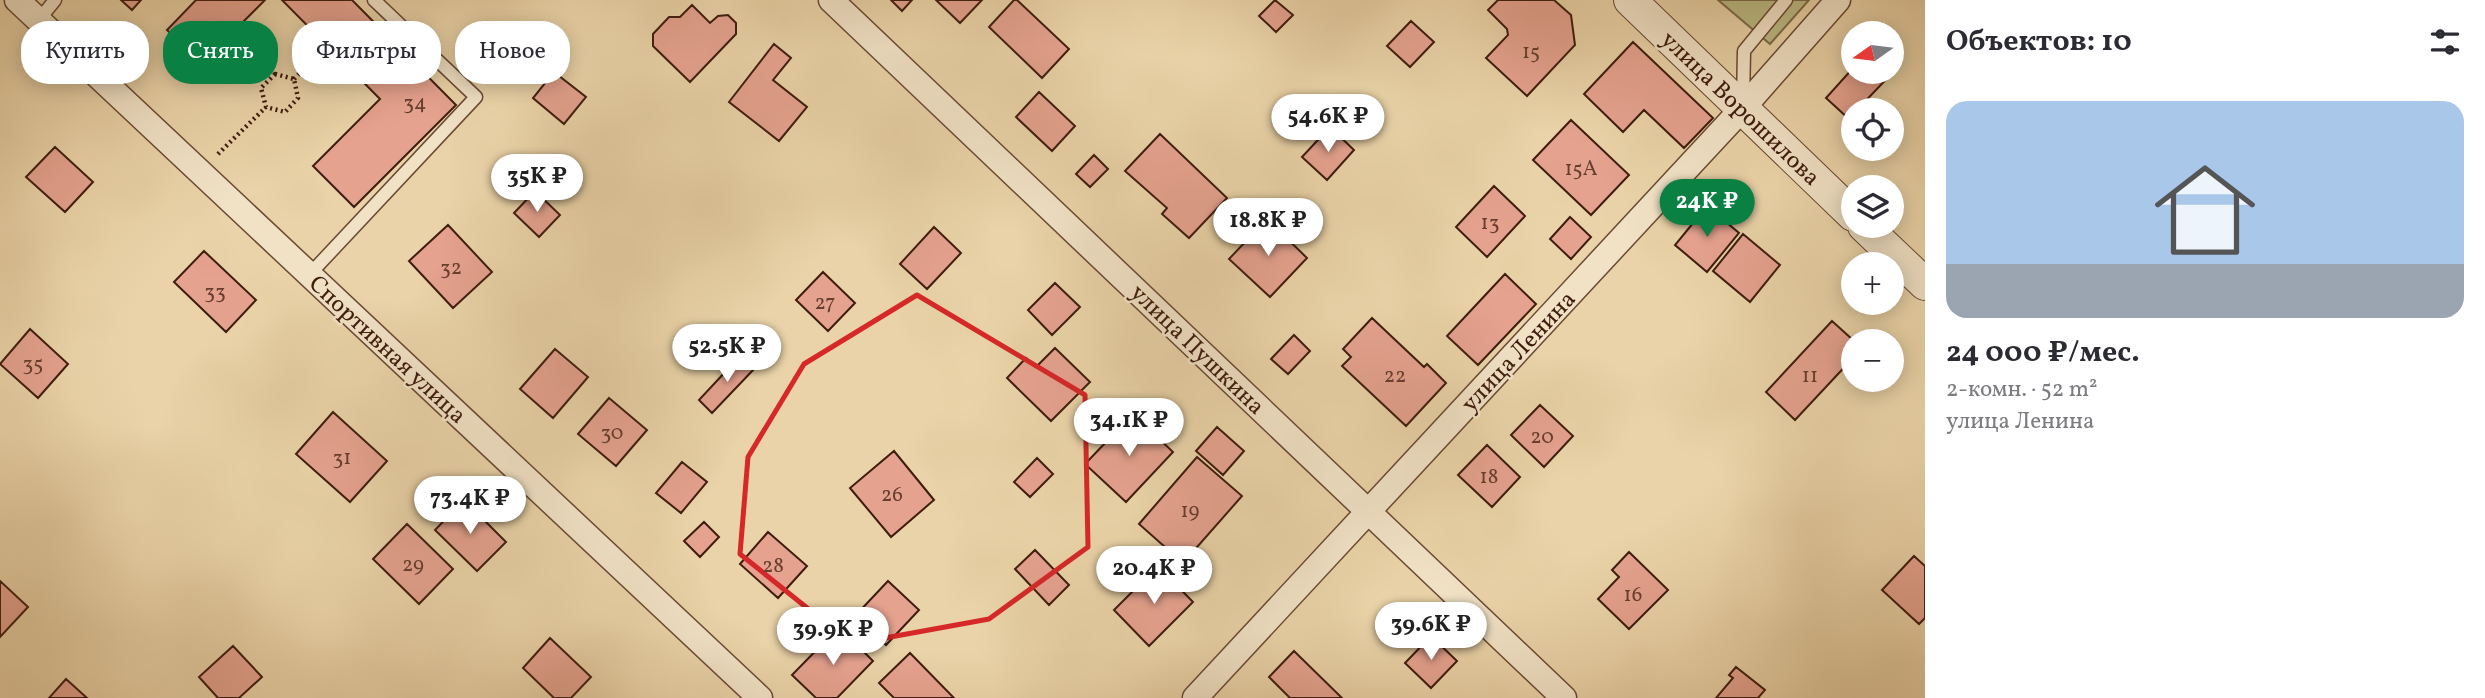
<!DOCTYPE html>
<html lang="ru">
<head>
<meta charset="utf-8">
<style>
  body { margin:0; font-family:Vollkorn,serif; background:#f7f7f7; color:#2b2b33; height:100vh; display:flex; flex-direction:column; font-size:26px; white-space:nowrap }
  * { box-sizing:border-box; margin:0 }
  p { font-size:23px; color:#7c7c81 }
  .icon { flex:none; width:38px; height:38px; fill:none; stroke:currentColor; stroke-width:2; stroke-linecap:round; stroke-linejoin:round }
  .map { position:relative; flex:1; overflow:hidden }
  .drawer { display:flex; flex-direction:column; background:#fff; width:560px }
  .drawer>* { flex:none }
  .hud { position:absolute; left:21px; top:21px; width:665px; height:63px; display:flex; gap:14px }
  .needle { width:46px; rotate:256deg }
  .fabs { position:absolute; left:1841px; top:21px; display:grid; gap:14px }
  .fabs a { display:grid; place-items:center; width:63px; height:63px; border-radius:50%; background:#fff; box-shadow:0 4px 18px #0003; font-size:35px }
  .price { position:absolute; translate:-50% -60px; padding:0 16px; border-radius:24px; background:#fff; color:#222; font-size:23px; line-height:46px; filter:drop-shadow(0 2px 4px #0008) }
  .price::after { content:''; position:absolute; left:50%; top:42px; width:21px; height:16px; margin-left:-10px; background:inherit; clip-path:polygon(0 0,100% 0,50% 100%) }
  .price.current { background:#0b8043; color:#fff }
  ul { padding:0; list-style:none }
  li { display:grid; align-content:center; gap:14px; height:371px; padding:0 21px }
  li+li { border-top:2px solid #e1e1e2 }
  li span { display:grid; place-items:center; height:217px; border-radius:21px; color:#555 }
  li>.icon { margin-inline-start:auto }
  span .icon { width:126px; height:126px; fill:#fffc; stroke-width:1 }
  li b { font-size:30px }
  h2 { display:flex; justify-content:space-between; align-items:center; height:84px; padding:0 21px; font-size:30px }
  .pill { padding:0 24px; border-radius:28px; background:#fff; box-shadow:0 4px 18px #0003; font-size:24px; line-height:63px }
  .pill.current { background:#0b8043; color:#fff }
  main { display:flex; flex:1; min-height:0 }
  .map>svg:first-child { display:block }
  .green { fill:#bbbb85; stroke:#7d6c4a; stroke-width:2 }
  .building { fill:#e5a28f; stroke:#3f1d0e; stroke-width:2 }
  .lines { fill:none; stroke-linecap:round; stroke-linejoin:round }
  .service-casing { stroke:#6a4a34; stroke-width:15 }
  .minor-casing { stroke:#6a4a34; stroke-width:27 }
  .tertiary-casing { stroke:#6a4a34; stroke-width:34 }
  .path { stroke:#3f1d0e; stroke-width:4.5; stroke-dasharray:2 3.5; stroke-linecap:butt }
  .service { stroke:#f1e2c6; stroke-width:12 }
  .minor { stroke:#f1e2c6; stroke-width:24 }
  .tertiary { stroke:#f1e2c6; stroke-width:32 }
  .marked { fill:none; stroke:#d62828; stroke-width:5; stroke-linejoin:round }
  .labels { text-anchor:middle; stroke-width:5; stroke-linejoin:round; paint-order:stroke }
  .number-label { font-size:21px; fill:#683e2e }
  .street-label { font-size:24px; fill:#3f1d0e; stroke:#f1e2c6 }
</style>
</head>
<body>
<main>
<div class="map">
<svg width="1925" height="698" viewBox="0 0 1925 698">
  <rect width="100%" height="100%" fill="#ead3a8"/>
  <filter id="stains"><feTurbulence type="fractalNoise" baseFrequency=".00286" numOctaves="4"/><feColorMatrix values="0 0 0 0 .2 0 0 0 0 .09 0 0 0 0 .02 0 0 0 .5 -.17"/></filter>
  <radialGradient id="worn" r=".72"><stop offset=".6" stop-color="#630" stop-opacity="0"/><stop offset="1" stop-color="#630" stop-opacity=".3"/></radialGradient>
  <!-- green -->
  <path class="green" d="M 1718,0 L 1809,0 L 1770,44 Z"/>
  <!-- building -->
  <path class="building" d="M 121,0 L 141,0 L 132,10 Z
    M 196,0 L 265,0 L 201,64 L 167,30 Z
    M 282,0 L 352,0 L 456,105 L 354,207 L 313,166 L 380,99 Z
    M 891,0 L 912,0 L 902,11 Z
    M 936,0 L 982,0 L 960,23 Z
    M 1014,0 L 1017,0 L 1069,49 L 1042,78 L 989,27 Z
    M 1275,0 L 1293,15 L 1276,32 L 1259,16 Z
    M 1498,0 L 1554,0 L 1571,15 L 1575,45 L 1527,96 L 1486,58 L 1508,35 L 1507,29 L 1488,10 Z
    M 692,5 L 710,23 L 718,16 L 728,15 L 736,23 L 736,34 L 690,82 L 653,46 L 653,34 L 669,17 L 680,17 Z
    M 1411,21 L 1434,42 L 1410,67 L 1387,46 Z
    M 1633,42 L 1713,118 L 1684,148 L 1644,110 L 1623,132 L 1584,94 Z
    M 774,44 L 791,58 L 773,80 L 807,107 L 779,141 L 729,102 Z
    M 1853,68 L 1853,72 L 1894,71 L 1857,110 L 1853,110 L 1853,115 L 1849,119 L 1826,98 Z
    M 554,72 L 586,97 L 564,124 L 533,98 Z
    M 1039,92 L 1075,126 L 1052,151 L 1016,117 Z
    M 1571,120 L 1629,175 L 1591,215 L 1533,160 Z
    M 1330,127 L 1354,150 L 1327,180 L 1302,157 Z
    M 1160,134 L 1227,198 L 1189,238 L 1162,214 L 1167,208 L 1125,171 Z
    M 55,147 L 93,182 L 65,212 L 26,177 Z
    M 1094,155 L 1108,169 L 1090,187 L 1076,174 Z
    M 1494,186 L 1525,216 L 1487,257 L 1456,227 Z
    M 535,191 L 560,215 L 539,237 L 514,213 Z
    M 1707,206 L 1739,233 L 1707,272 L 1675,245 Z
    M 1570,217 L 1591,237 L 1571,259 L 1550,239 Z
    M 1267,219 L 1307,258 L 1270,297 L 1229,259 Z
    M 448,225 L 492,272 L 453,308 L 409,261 Z
    M 934,227 L 961,253 L 927,289 L 900,264 Z
    M 1743,234 L 1780,265 L 1750,302 L 1713,271 Z
    M 204,251 L 256,300 L 226,332 L 174,282 Z
    M 823,272 L 855,303 L 828,331 L 796,300 Z
    M 1505,274 L 1536,304 L 1478,365 L 1447,336 Z
    M 1055,283 L 1080,307 L 1052,335 L 1028,310 Z
    M 1372,318 L 1424,367 L 1427,364 L 1446,383 L 1406,426 L 1342,366 L 1351,357 L 1343,349 Z
    M 1832,321 L 1854,341 L 1853,358 L 1795,420 L 1766,392 Z
    M 30,329 L 68,364 L 38,398 L 0,364 Z
    M 1294,335 L 1310,351 L 1288,374 L 1271,359 Z
    M 1055,348 L 1090,382 L 1051,421 L 1007,378 L 1026,358 L 1036,367 Z
    M 555,349 L 588,377 L 553,418 L 520,389 Z
    M 741,355 L 755,368 L 712,413 L 699,400 Z
    M 609,398 L 647,430 L 616,466 L 578,434 Z
    M 1540,405 L 1573,436 L 1544,467 L 1511,435 Z
    M 333,412 L 387,461 L 350,502 L 296,454 Z
    M 1133,414 L 1173,452 L 1126,502 L 1085,464 Z
    M 1217,427 L 1244,451 L 1223,475 L 1196,451 Z
    M 1487,445 L 1520,477 L 1492,507 L 1458,475 Z
    M 894,451 L 934,500 L 891,537 L 850,488 Z
    M 1197,457 L 1242,496 L 1183,563 L 1139,524 Z
    M 1037,458 L 1053,474 L 1030,497 L 1014,482 Z
    M 682,462 L 707,482 L 681,513 L 656,493 Z
    M 464,500 L 506,542 L 477,571 L 435,530 Z
    M 704,522 L 719,537 L 700,557 L 684,541 Z
    M 407,524 L 453,569 L 419,604 L 373,559 Z
    M 768,532 L 807,566 L 778,598 L 740,564 Z
    M 1035,550 L 1069,585 L 1049,605 L 1015,569 Z
    M 1629,552 L 1668,590 L 1629,629 L 1598,599 L 1619,577 L 1612,570 Z
    M 1914,556 L 1925,566 L 1925,618 L 1919,624 L 1882,590 Z
    M 1158,566 L 1193,602 L 1149,646 L 1114,610 Z
    M 0,581 L 28,607 L 0,637 Z
    M 888,581 L 919,610 L 886,645 L 855,616 Z
    M 839,627 L 873,661 L 837,698 L 816,698 L 792,675 Z
    M 1431,636 L 1457,661 L 1431,688 L 1405,663 Z
    M 550,638 L 591,677 L 571,698 L 554,698 L 523,668 Z
    M 233,646 L 262,677 L 239,698 L 218,698 L 199,677 Z
    M 1294,651 L 1342,698 L 1290,698 L 1269,677 Z
    M 910,653 L 954,698 L 894,698 L 879,683 Z
    M 1736,667 L 1765,690 L 1758,698 L 1716,698 L 1733,678 L 1729,675 Z
    M 66,679 L 87,698 L 49,698 Z"/>
  <g class="lines">
    <defs>
      <path id="service" d="M 38,21 L 55,0
        M 1743,102 L 1744,51 L 1786,0
        M 309,275 L 476,97 L 374,0"/>
      <path id="minor" d="M 17,0 L 760,698
        M 831,0 L 1564,698
        M 1195,698 L 1742,109 L 1838,0"/>
      <path id="tertiary" d="M 1630,0 L 1853,215
        M 1864,226 L 1925,284"/>
    </defs>
    <!-- service casing -->
    <use href="#service" class="service-casing"/>
    <!-- minor casing -->
    <use href="#minor" class="minor-casing"/>
    <!-- tertiary casing -->
    <use href="#tertiary" class="tertiary-casing"/>
    <!-- path -->
    <path class="path" d="M 275,74 L 294,79 L 298,98 L 285,112 L 266,107 L 261,88 Z
      M 294,79 L 327,45
      M 218,154 L 266,107"/>
    <!-- service -->
    <use href="#service" class="service"/>
    <!-- minor -->
    <use href="#minor" class="minor"/>
    <!-- tertiary -->
    <use href="#tertiary" class="tertiary"/>
  </g>
  <!-- marked area -->
  <path class="marked" d="M 917,295 L 1085,395 L 1088,547 L 989,619 L 852,644 L 740,554 L 748,457 L 804,364 Z"/>
  <g class="labels">
    <!-- number labels -->
    <g class="number-label">
      <text x="1531" y="58">15</text>
      <text x="415" y="109">34</text>
      <text x="1581" y="175">15А</text>
      <text x="1490" y="229">13</text>
      <text x="451" y="274">32</text>
      <text x="215" y="298">33</text>
      <text x="825" y="309">27</text>
      <text x="33" y="370">35</text>
      <text x="1395" y="382">22</text>
      <text x="1810" y="382">11</text>
      <text x="612" y="439">30</text>
      <text x="1542" y="443">20</text>
      <text x="342" y="464">31</text>
      <text x="1489" y="483">18</text>
      <text x="892" y="501">26</text>
      <text x="1190" y="517">19</text>
      <text x="413" y="571">29</text>
      <text x="773" y="572">28</text>
      <text x="1633" y="601">16</text>
    </g>
    <!-- street labels -->
    <g class="street-label">
      <text transform="translate(1741 108) rotate(44)" y="8">улица Ворошилова</text>
      <text transform="translate(388 349) rotate(43)" y="8">Спортивная улица</text>
      <text transform="translate(1198 349) rotate(44)" y="8">улица Пушкина</text>
      <text transform="translate(1518 351) rotate(-47)" y="8">улица Ленина</text>
    </g>
  </g>
  <rect width="100%" height="100%" filter="url(#stains)"/>
  <rect width="100%" height="100%" fill="url(#worn)"/>
</svg>
<div class="fabs">
<a><svg class="needle" viewBox="-14 -14 28 28"><path d="M0-13l5 13h-10z" fill="#e53935"/><path d="M0 13l5-13h-10z" fill="#7c7c81"/></svg></a>
<a><svg class="icon" aria-label="locate" viewBox="0 0 24 24"><circle cx="12" cy="12" r="6"/><path d="M12 2v4M12 18v4M2 12h4M18 12h4"/></svg></a>
<a><svg class="icon" aria-label="layers" viewBox="0 0 24 24"><path d="M12 4l9 5-9 5-9-5zM3 14l9 5 9-5"/></svg></a>
<a>+</a>
<a>−</a>
</div>
<b class="price" style="left:1328px;top:154px">54.6K ₽</b>
<b class="price" style="left:537px;top:214px">35K ₽</b>
<b class="price current" style="left:1707px;top:239px">24K ₽</b>
<b class="price" style="left:1268px;top:258px">18.8K ₽</b>
<b class="price" style="left:727px;top:384px">52.5K ₽</b>
<b class="price" style="left:1129px;top:458px">34.1K ₽</b>
<b class="price" style="left:470px;top:536px">73.4K ₽</b>
<b class="price" style="left:1154px;top:606px">20.4K ₽</b>
<b class="price" style="left:1431px;top:662px">39.6K ₽</b>
<b class="price" style="left:833px;top:667px">39.9K ₽</b>
<div class="hud">
<a class="pill">Купить</a>
<a class="pill current">Снять</a>
<a class="pill">Фильтры</a>
<a class="pill">Новое</a>
</div>
</div>
<section class="drawer">
<h2>Объектов: 10<svg class="icon" aria-label="filters" viewBox="0 0 24 24"><path d="M4 7h16M4 17h16"/><circle cx="9" cy="7" r="2"/><circle cx="15" cy="17" r="2"/></svg></h2>
<ul>
<li><span style="background:linear-gradient(#a9c7e8 75%,#9aa5b1 0)"><svg class="icon" aria-label="home" viewBox="0 0 24 24"><path d="M3 11l9-7 9 7M6 9v11h12V9"/></svg></span><div><b>24 000 ₽/мес.</b><p>2-комн. · 52 m²</p><p>улица Ленина</p></div></li>
</ul>
</section>
</main>
</body>
</html>
